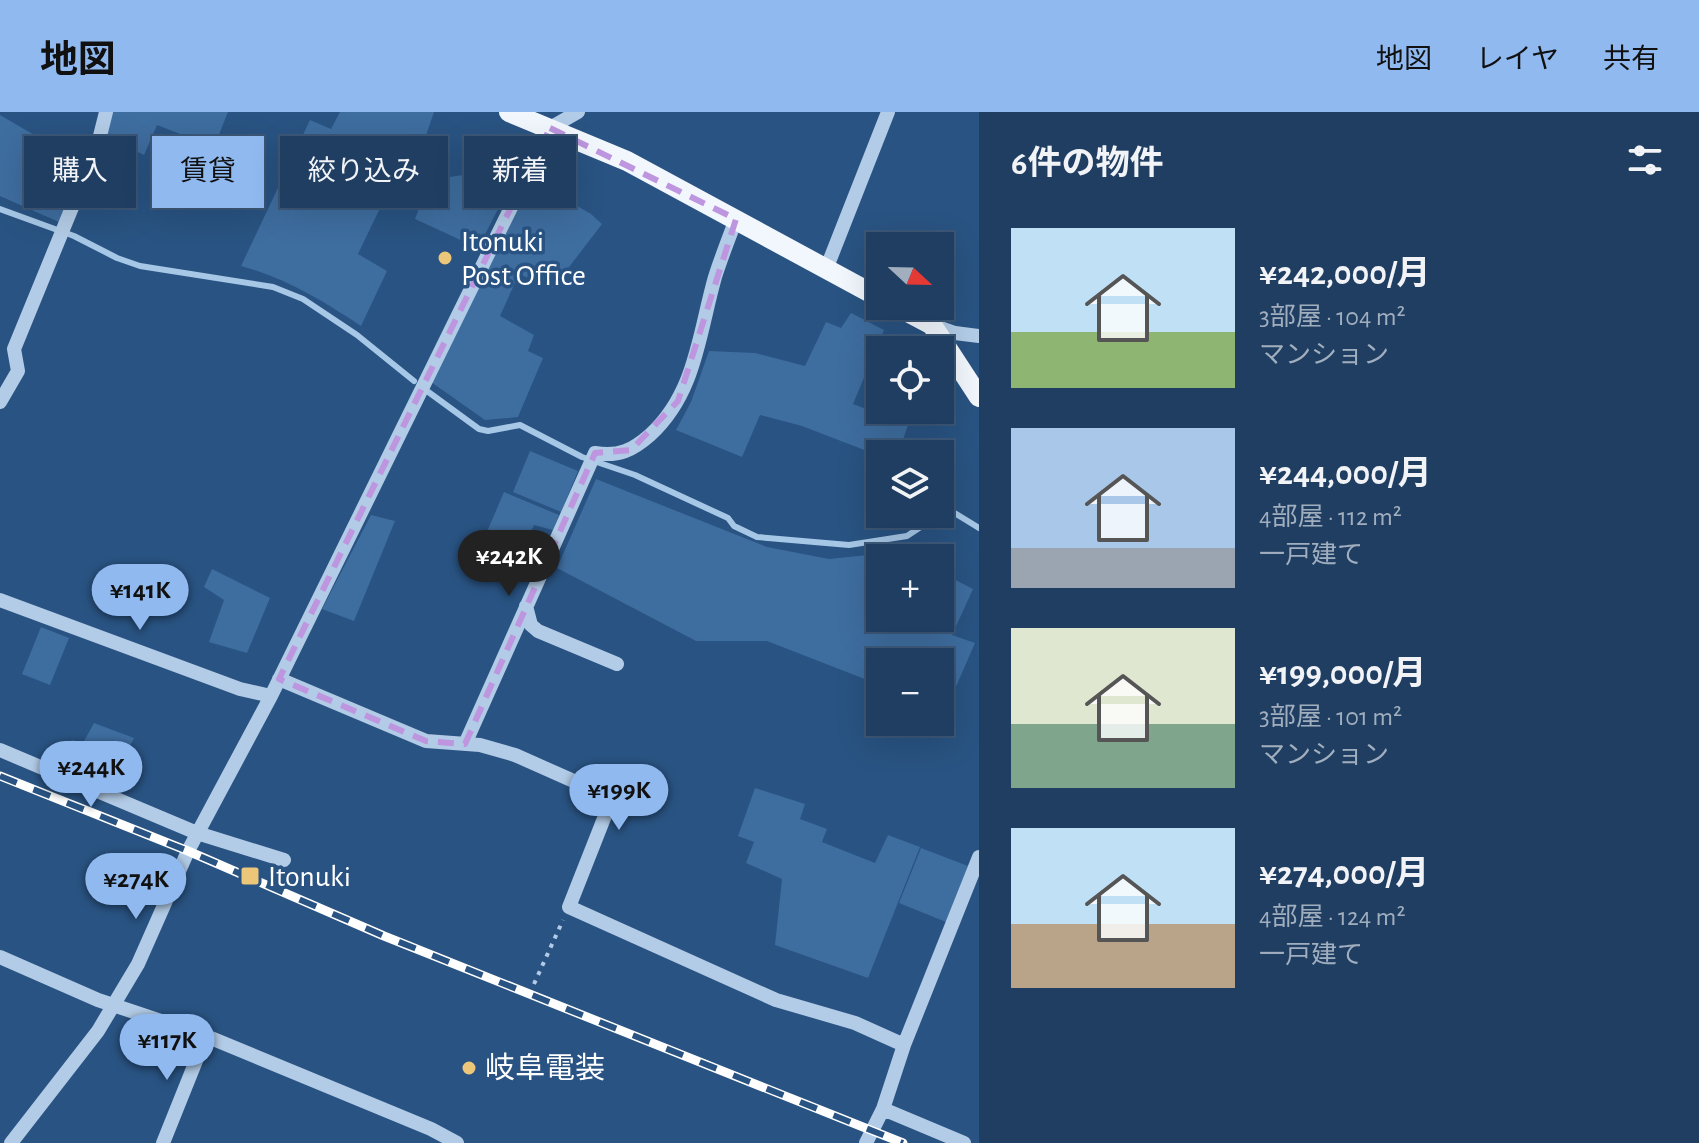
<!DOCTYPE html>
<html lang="ja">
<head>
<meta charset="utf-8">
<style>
  body { margin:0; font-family:"Alegreya Sans","Noto Sans JP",sans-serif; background:#274568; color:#f1f3f6; height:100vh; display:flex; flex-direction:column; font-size:30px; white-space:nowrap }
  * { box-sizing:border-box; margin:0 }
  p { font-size:26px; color:#a1aebe }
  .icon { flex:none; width:44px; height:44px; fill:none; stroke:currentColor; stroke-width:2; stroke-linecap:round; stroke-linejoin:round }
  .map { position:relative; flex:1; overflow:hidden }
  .panel { display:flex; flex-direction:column; background:#1f3e62; width:720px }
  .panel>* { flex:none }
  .top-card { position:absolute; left:24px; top:24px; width:760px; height:72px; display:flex; gap:16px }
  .needle { width:52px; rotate:112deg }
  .controls { position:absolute; left:866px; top:120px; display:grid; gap:16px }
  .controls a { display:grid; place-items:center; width:88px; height:88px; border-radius:0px; background:#1f3e62; box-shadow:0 8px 32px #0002,0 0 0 2px #3c5777; font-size:40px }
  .price { position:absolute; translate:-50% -68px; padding:0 18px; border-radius:28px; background:#90b9f0; color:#111; font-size:26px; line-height:52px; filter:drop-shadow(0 2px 4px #0008) }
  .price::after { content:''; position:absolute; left:50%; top:48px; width:24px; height:18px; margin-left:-12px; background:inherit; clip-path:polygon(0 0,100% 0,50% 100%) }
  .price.selected { background:#222; color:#fff }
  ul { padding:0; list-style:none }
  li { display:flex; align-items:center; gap:24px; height:200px; padding:0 32px }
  li span { display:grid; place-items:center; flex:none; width:224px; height:160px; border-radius:0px; color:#555 }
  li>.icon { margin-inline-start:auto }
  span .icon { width:96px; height:96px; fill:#fffc; stroke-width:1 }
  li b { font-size:34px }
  h2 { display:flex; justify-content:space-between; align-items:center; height:96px; padding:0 32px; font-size:34px }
  .tag { padding:0 28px; border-radius:0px; background:#1f3e62; box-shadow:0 8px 32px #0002,0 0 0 2px #3c5777; font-size:28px; line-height:72px }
  .tag.selected { background:#90b9f0; color:#111 }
  header { display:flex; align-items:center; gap:48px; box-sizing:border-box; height:112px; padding:0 40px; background:#90b9f0; color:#111 }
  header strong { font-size:38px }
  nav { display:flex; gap:44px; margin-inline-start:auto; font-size:28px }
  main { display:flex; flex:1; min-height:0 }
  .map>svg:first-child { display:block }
  .green { fill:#3e6d9f }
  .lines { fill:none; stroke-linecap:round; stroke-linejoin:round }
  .stream { stroke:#a6c7e6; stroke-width:6 }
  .path { stroke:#b2cbe6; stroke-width:4; stroke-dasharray:4 6; stroke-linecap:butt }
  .minor { stroke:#b2cbe6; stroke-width:14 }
  .major { stroke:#f2f7fd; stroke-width:20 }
  .rail-casing { stroke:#fff; stroke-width:9 }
  .rail { stroke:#295382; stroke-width:6; stroke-dasharray:18; stroke-linecap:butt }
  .marked { fill:none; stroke:#bd96df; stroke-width:6; stroke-dasharray:16 10; stroke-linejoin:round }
  .poi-dot { fill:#edc779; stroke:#295382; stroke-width:3 }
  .labels { text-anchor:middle; stroke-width:7; stroke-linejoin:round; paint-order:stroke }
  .poi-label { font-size:30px; fill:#fff; stroke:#295382; text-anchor:start }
</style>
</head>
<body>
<header>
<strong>地図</strong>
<nav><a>地図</a><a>レイヤ</a><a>共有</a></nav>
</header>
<main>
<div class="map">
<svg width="979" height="1031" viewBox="0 0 979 1031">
  <rect width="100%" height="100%" fill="#295382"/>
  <!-- green -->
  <path class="green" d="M 109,0 L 228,0 L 214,35 L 157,13 L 144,43 L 106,24 Z
    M 340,0 L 434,0 L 412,64 L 393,69 L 358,142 L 387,159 L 361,214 C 323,189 286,166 241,154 L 310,8 L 331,17 Z
    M 0,3 L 84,52 L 59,110 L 0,84 Z
    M 496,58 L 516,62 L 478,136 L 415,107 L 430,68 Z
    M 532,68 L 591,102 L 602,112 L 553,176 L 519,162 L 500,204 L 534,223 L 528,239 L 543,246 L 518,305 L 485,308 L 431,270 Z
    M 851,201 L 884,218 L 853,292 L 908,313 L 898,342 L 880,342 L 880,344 L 802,314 L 760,303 L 742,345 L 676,318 L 691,290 L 709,239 L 755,241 L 805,254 L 826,210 L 841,216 Z
    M 530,339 L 578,359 L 561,400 L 513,380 Z
    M 596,367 L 767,435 L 829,447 L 927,437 L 930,446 L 880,446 L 880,506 L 940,506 L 940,460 L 973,477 L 952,523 L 975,531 L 951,586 L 940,581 L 940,550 L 880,550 L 880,573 L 767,529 L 696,529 L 557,456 Z
    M 504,380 L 559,403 L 553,418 L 534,413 L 524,436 L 540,447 L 533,463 L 480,436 Z
    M 371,403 L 395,409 L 354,509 L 322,497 Z
    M 212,457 L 270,486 L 247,541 L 209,530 L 224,488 L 204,475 Z
    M 41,515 L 69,526 L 50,573 L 22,562 Z
    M 94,611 L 134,626 L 108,677 L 48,652 L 57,634 L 73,628 L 83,631 Z
    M 755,676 L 805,692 L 800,707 L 827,717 L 822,730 L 875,751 L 888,723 L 920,735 L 868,866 L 775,833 L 782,767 L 746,751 L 754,730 L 738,724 Z
    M 921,736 L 968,754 L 946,810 L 899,791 Z"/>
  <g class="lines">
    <!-- stream -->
    <path class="stream" d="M 0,97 L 74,124 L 117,146 L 140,154 L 273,175 L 303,187 L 357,223 L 414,269
      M 427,279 L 479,317 L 488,319 L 520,313 L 582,345 L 635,363 L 728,406 L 734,414 L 757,425 L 849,433 L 907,424 L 948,397 L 979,416"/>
    <!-- path -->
    <path class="path" d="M 534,872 L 563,808"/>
    <!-- minor -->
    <path class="minor" d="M 827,155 L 888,0
      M 932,213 L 955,221 L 979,224
      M 0,290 L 18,259 L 14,237 L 98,32 L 106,0
      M 0,488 L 240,577 L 271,584
      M 526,494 L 531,513 L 538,519 L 617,552
      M 279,567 L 426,629 L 480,633 L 515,643 L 612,686 L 569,795 L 776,888 L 855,911 L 904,933
      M 465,632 L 595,341 C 619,345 633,338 650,323 C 696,281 699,221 715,165 C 721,146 729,126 736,107
      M 0,638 L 197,721 L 284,748
      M 0,845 L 98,888 L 206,924 L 431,1017 L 457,1031
      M 883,997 L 964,1031
      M 11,1031 L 98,919 L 138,852 L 188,739 L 271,584 L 550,16 L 578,0
      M 163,1031 L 206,924
      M 866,1031 L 883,997 L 904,933 L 979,745"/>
    <!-- major -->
    <path class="major" d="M 509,0 L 627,49 L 880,186
      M 896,194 L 932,213 L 979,285"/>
    <defs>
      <path id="rail" d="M 0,664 L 188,739 L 384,824 L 903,1031"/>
    </defs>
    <!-- rail casing -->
    <use href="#rail" class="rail-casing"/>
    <!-- rail -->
    <use href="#rail" class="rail"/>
  </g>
  <!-- marked area -->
  <path class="marked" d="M 550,16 L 736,107 L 678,289 L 631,338 L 595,341 L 465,632 L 426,629 L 279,567 Z"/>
  <!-- markers -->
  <g class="poi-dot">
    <circle cx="445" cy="146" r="8"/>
    <rect x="240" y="754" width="20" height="20" rx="4"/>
    <circle cx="469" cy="956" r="8"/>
  </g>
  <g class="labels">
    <!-- poi labels -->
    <g class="poi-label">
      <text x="461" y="139">Itonuki<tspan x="461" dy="34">Post Office</tspan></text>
      <text x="268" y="774">Itonuki</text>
      <text x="485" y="966">岐阜電装</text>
    </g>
  </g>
</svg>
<div class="controls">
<a><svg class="needle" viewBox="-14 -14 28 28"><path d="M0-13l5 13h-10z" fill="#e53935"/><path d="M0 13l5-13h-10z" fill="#a1aebe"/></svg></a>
<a><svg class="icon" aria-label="locate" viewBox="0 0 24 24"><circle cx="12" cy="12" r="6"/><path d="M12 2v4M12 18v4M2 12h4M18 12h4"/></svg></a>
<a><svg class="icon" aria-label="layers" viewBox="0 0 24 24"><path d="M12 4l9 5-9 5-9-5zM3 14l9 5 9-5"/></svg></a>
<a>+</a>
<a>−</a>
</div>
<b class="price selected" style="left:509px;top:486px">¥242K</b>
<b class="price" style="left:140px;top:520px">¥141K</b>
<b class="price" style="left:91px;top:697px">¥244K</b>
<b class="price" style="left:619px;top:720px">¥199K</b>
<b class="price" style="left:136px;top:809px">¥274K</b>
<b class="price" style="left:167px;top:970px">¥117K</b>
<div class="top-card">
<a class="tag">購入</a>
<a class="tag selected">賃貸</a>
<a class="tag">絞り込み</a>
<a class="tag">新着</a>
</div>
</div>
<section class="panel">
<h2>6件の物件<svg class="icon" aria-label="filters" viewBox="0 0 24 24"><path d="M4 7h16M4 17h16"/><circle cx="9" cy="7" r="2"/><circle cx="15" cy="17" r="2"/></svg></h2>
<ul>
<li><span style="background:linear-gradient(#bfe0f5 65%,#8fb573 0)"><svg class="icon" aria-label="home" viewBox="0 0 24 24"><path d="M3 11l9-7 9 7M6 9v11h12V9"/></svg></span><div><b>¥242,000/月</b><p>3部屋 · 104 m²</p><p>マンション</p></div></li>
<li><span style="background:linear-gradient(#a9c7e8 75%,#9aa5b1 0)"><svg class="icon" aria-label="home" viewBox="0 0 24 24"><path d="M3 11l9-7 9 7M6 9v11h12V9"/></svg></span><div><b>¥244,000/月</b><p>4部屋 · 112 m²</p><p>一戸建て</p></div></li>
<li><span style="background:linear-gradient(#dfe7d0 60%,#7fa58c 0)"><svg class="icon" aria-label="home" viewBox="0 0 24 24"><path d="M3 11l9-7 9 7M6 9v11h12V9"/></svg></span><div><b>¥199,000/月</b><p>3部屋 · 101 m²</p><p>マンション</p></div></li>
<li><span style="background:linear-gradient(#bfe0f5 60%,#b9a48a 0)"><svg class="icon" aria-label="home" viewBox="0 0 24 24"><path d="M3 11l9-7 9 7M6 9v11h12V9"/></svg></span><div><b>¥274,000/月</b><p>4部屋 · 124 m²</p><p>一戸建て</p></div></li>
</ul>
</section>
</main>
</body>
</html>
